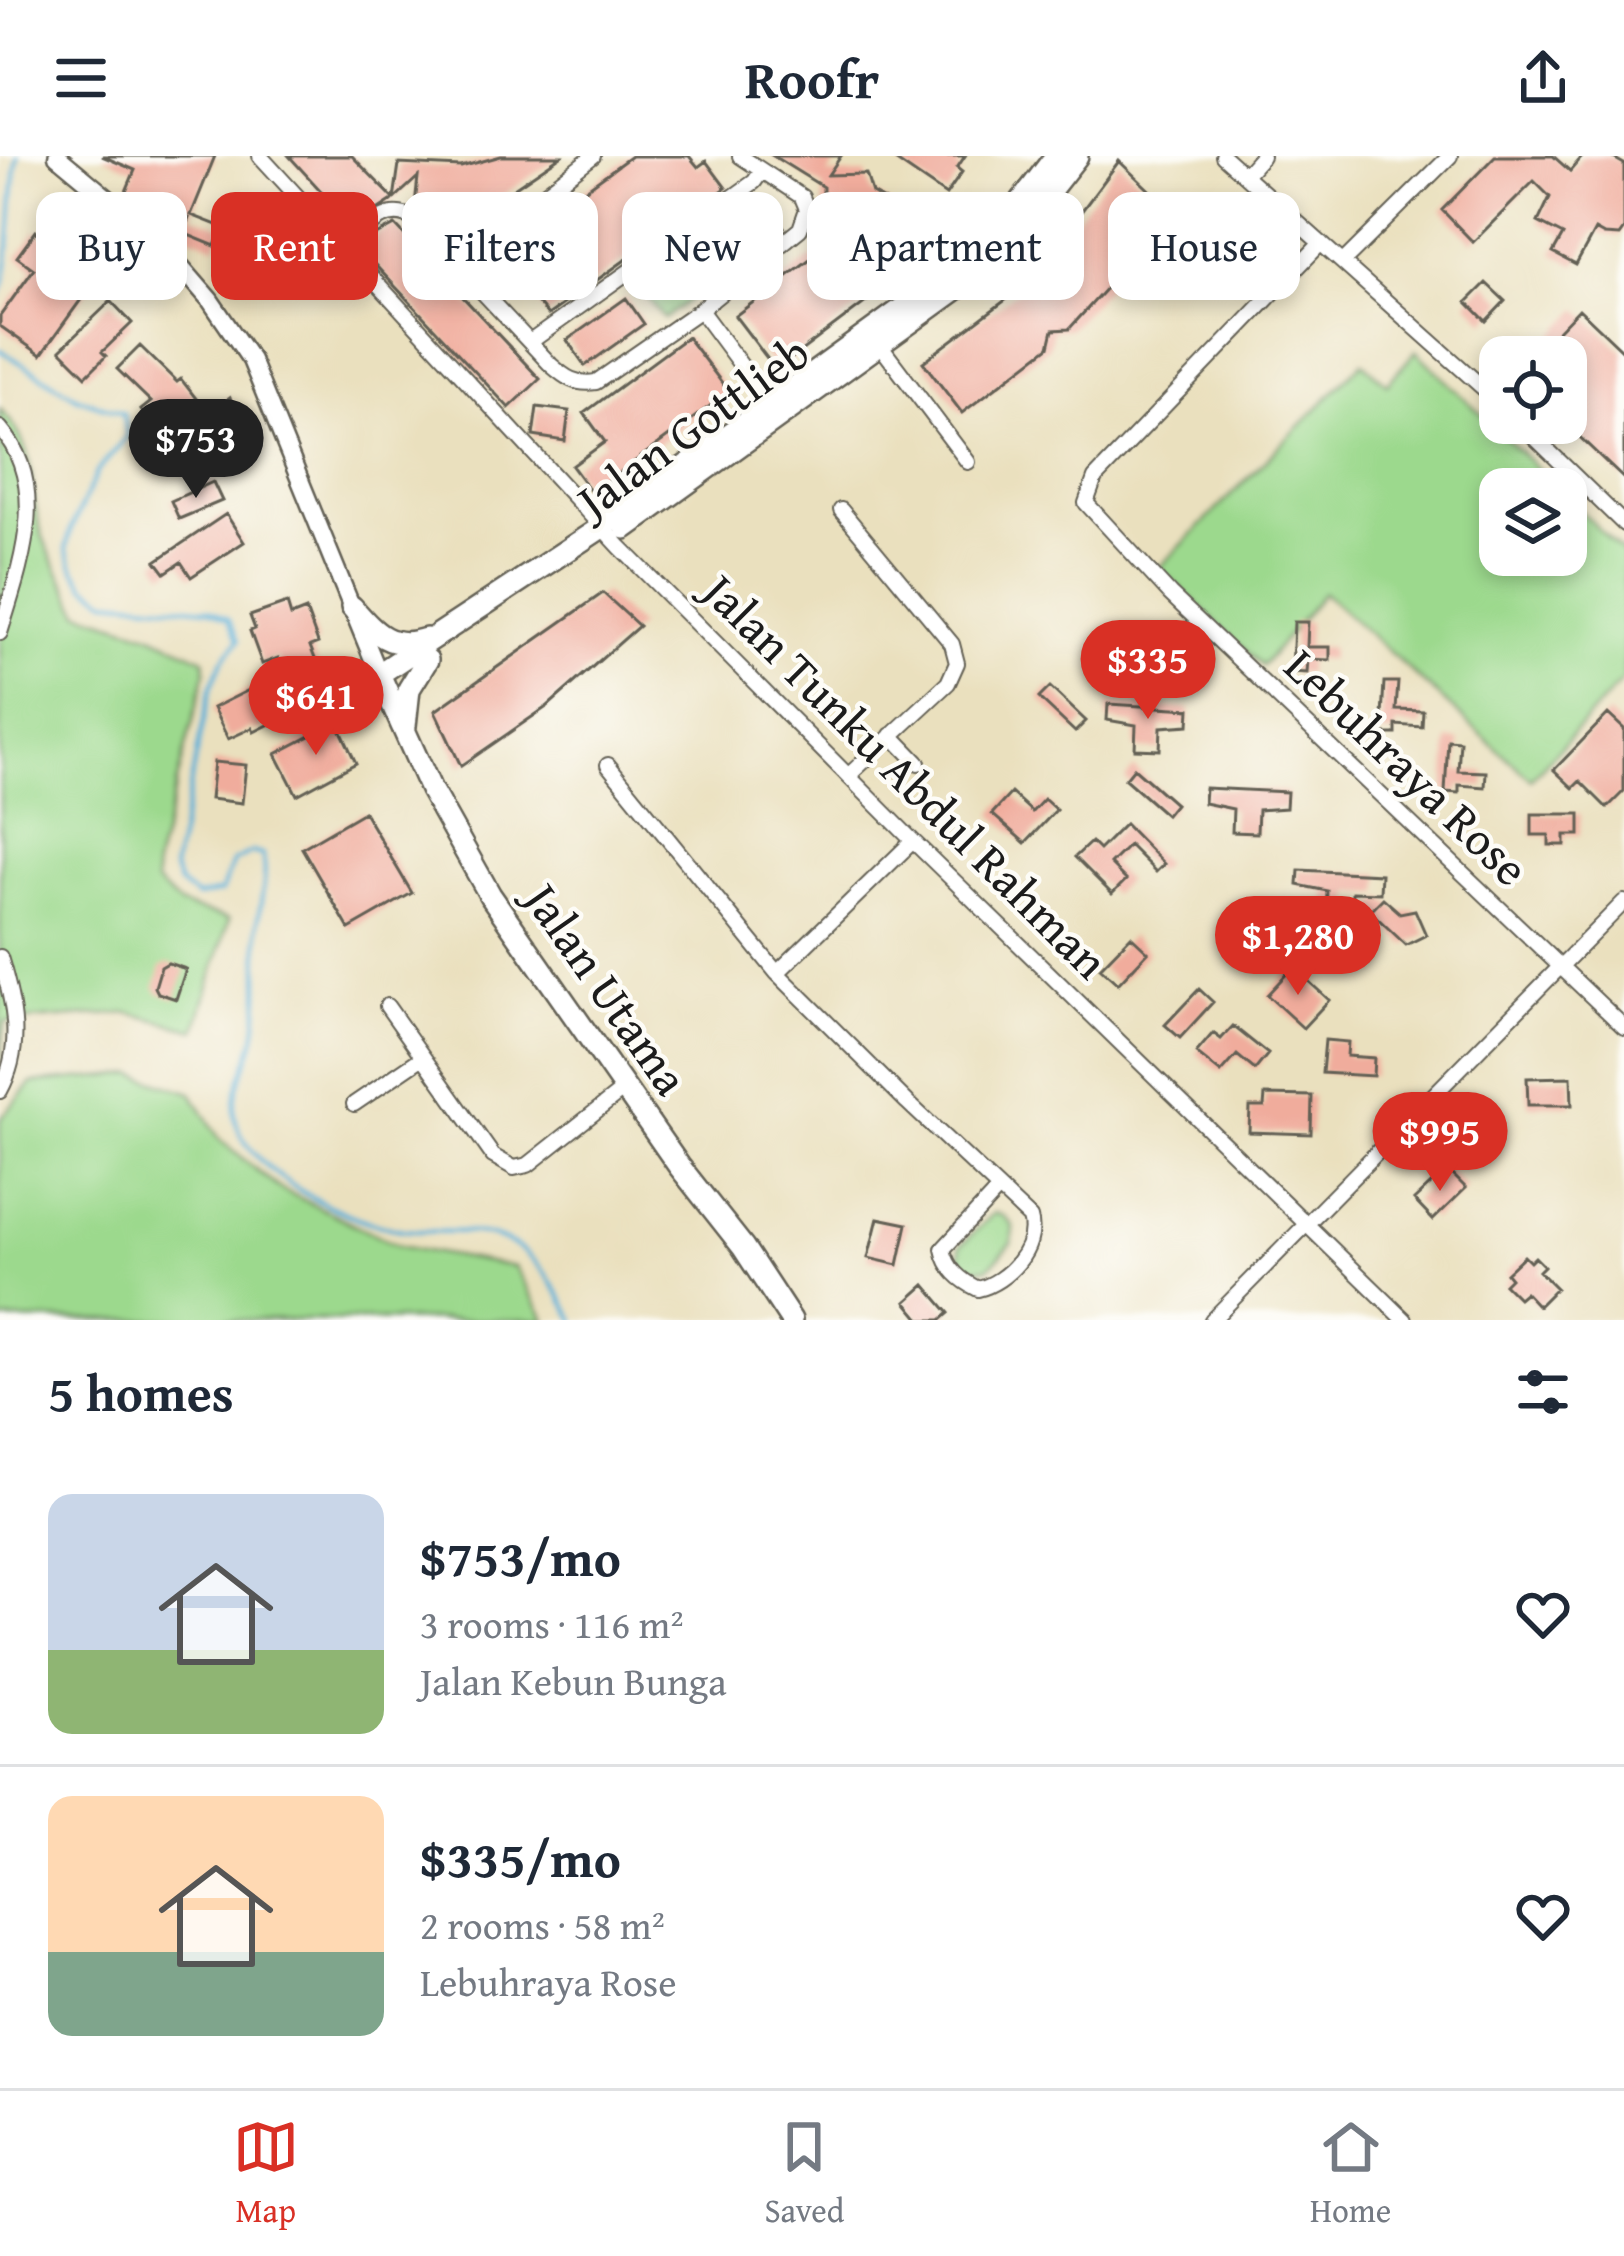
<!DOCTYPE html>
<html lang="en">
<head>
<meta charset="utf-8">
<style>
  body { margin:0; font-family:"Gentium Book Plus",serif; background:#f2f2f3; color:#1f2937; height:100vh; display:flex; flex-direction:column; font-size:45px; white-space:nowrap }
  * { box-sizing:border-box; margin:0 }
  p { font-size:39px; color:#747a83 }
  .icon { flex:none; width:66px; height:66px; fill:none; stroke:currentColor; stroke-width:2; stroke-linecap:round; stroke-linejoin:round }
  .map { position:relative; height:1164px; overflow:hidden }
  .side { display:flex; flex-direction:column; background:#fff; flex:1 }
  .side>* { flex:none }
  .guide { position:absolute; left:36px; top:36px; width:1554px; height:108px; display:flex; gap:24px }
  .buttons { position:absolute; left:1479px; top:180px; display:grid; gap:24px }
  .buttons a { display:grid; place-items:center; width:108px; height:108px; border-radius:24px; background:#fff; box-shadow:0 6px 18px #0003; font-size:60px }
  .price { position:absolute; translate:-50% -102px; padding:0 27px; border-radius:42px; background:#d93025; color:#fff; font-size:39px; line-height:78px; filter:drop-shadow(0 3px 6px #0008) }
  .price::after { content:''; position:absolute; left:50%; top:72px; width:36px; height:27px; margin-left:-18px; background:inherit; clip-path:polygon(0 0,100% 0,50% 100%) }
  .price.active { background:#222; color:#fff }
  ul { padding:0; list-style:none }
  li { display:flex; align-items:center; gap:36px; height:300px; padding:0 48px }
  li+li { border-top:3px solid #e0e1e3 }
  li span { display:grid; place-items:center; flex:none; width:336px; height:240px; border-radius:24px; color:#555 }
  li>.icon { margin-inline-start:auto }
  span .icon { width:144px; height:144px; fill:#fffc; stroke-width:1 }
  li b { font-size:51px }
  h2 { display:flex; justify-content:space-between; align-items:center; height:144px; padding:0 48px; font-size:51px }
  .pill { padding:0 42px; border-radius:24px; background:#fff; box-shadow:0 6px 18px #0003; font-size:42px; line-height:108px }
  .pill.active { background:#d93025; color:#fff }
  header { display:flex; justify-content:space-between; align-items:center; height:156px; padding:0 48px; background:#fff; font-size:54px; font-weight:700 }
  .tabs { display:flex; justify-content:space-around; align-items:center; height:168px; border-top:3px solid #e0e1e3; background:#fff; font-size:33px; color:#747a83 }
  .tabs a { display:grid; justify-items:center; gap:6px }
  .tabs .active { color:#d93025 }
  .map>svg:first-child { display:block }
  .green { fill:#9cd98d; stroke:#5c7a54; stroke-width:3 }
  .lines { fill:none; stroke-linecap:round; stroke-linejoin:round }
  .stream { stroke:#5bb1d7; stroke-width:4.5 }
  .building { fill:#f0ac9c }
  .minor-casing { stroke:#646155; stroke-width:18 }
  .tertiary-casing { stroke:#646155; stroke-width:21 }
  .primary-casing { stroke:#646155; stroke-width:26 }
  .minor { stroke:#fff; stroke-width:14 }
  .tertiary { stroke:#fff; stroke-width:16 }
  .primary { stroke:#fff; stroke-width:21 }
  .labels { text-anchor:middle; stroke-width:9; stroke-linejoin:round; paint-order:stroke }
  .street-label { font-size:48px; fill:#1c1c1c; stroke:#fdfcf7 }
</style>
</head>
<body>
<header><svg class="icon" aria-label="menu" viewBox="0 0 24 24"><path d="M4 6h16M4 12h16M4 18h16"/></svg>Roofr<svg class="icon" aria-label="share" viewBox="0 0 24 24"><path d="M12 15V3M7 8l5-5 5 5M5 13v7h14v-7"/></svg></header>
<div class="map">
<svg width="1624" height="1164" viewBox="0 0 1624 1164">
  <rect width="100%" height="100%" fill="#fdfcf7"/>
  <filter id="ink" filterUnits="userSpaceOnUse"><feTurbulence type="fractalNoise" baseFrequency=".00833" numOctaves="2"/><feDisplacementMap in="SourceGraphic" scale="24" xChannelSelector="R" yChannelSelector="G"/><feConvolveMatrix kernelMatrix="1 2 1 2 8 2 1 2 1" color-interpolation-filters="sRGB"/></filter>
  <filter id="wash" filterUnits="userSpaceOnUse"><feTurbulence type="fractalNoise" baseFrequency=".004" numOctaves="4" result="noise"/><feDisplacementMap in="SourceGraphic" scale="48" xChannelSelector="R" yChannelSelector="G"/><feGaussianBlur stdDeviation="2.7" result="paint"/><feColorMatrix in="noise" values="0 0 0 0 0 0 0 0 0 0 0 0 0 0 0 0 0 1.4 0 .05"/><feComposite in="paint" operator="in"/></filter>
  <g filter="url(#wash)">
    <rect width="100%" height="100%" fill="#eae0be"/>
    <!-- green -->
    <path class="green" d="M 690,91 L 715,124 L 664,163 L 638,129 Z
      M 1416,195 L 1558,333 L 1500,333 L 1500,399 L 1566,399 L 1566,341 L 1624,398 L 1624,523 L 1531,623 L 1323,437 L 1262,510 L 1159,412 L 1363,206 L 1387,228 Z
      M 0,253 C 42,296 25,329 42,378 C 51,405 68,431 80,456 L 152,479 L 204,503 L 206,515 L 155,709 L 156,727 L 180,749 L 229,763 L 196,874 L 129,857 L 5,866 L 0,906 Z
      M 134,918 L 192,937 L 220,984 L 277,1031 L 399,1090 L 515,1111 L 546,1164 L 0,1164 L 0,963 L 32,927 Z
      M 994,1057 L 1004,1060 L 1013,1070 L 1012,1087 L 988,1112 L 971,1112 L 960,1102 L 960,1090 Z"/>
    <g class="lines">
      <!-- stream -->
      <path class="stream" d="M 0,138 C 14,98 9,45 18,0
        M 0,194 L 78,242 L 123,257 L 127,280 L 97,316 L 71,373 L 66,393 L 73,411 L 85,429 L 107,444 L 210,453 L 229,463 L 239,484 L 222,505 L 210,535 L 173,713 L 179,728 L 197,741 L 221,736 L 233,706 L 252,696 L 262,699 C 270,719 258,748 258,771 C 258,808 262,843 255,881 C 250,905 231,935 235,961 C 245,1018 351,1067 403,1074 C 435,1078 473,1071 503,1084 C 539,1099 556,1132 575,1164"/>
    </g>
    <g id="blocks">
      <!-- building -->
      <path class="building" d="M 102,0 L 215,0 L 191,59 L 222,71 L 215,90 L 183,77 L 189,62 L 125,38 L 135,14 Z
        M 289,0 L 352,0 L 394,43 L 353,70 Z
        M 501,0 L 561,0 L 486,51 L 415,49 L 418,21 L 394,43 L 399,8 L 461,11 Z
        M 631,0 L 689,0 L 698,11 L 706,5 L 726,32 L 548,159 L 497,98 Z
        M 773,0 L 841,0 L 828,19 L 866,18 L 872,37 L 923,68 L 895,94 L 869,67 L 823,67 L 823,31 Z
        M 889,0 L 965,0 L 957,12 L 962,16 L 946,39 Z
        M 1495,0 L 1553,0 L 1570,15 L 1583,0 L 1610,0 L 1624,8 L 1624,73 L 1619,80 L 1604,79 L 1595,74 L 1576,109 L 1553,97 L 1563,79 L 1538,66 L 1550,41 L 1534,25 L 1473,86 L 1442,54 Z
        M 1119,5 L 1165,49 L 1149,65 L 1158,75 L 1069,173 L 1053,174 L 1049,191 L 962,257 L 923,206 L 1027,128 Z
        M 766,46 L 784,71 L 724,120 L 703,91 Z
        M 1239,66 L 1251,77 L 1241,87 L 1248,94 L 1234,111 L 1228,105 L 1217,118 L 1187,92 L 1199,79 L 1205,83 L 1223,69 L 1231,76 Z
        M 395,69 L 540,223 L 509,252 L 364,97 L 376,79 Z
        M 36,75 L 98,120 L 41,199 L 0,170 L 0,160 L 34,113 L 17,101 Z
        M 831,87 L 853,116 L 884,92 L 903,118 L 776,214 L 735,160 Z
        M 1486,127 L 1505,145 L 1486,165 L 1467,146 Z
        M 626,142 L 644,168 L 585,210 L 567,184 Z
        M 111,145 L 132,167 L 102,196 L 106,200 L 86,220 L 60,194 Z
        M 1579,153 L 1624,196 L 1624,323 L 1566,268 L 1566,201 L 1533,201 Z
        M 687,181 L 729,236 L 592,337 L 572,310 L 605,286 L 584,257 Z
        M 140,190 L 177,226 L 181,223 L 208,258 L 230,242 L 243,280 L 203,306 L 187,260 L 150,288 L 139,275 L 150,266 L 141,254 L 151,246 L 117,213 Z
        M 537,251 L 569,255 L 565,285 L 533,280 Z
        M 213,326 L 222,345 L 179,363 L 171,345 Z
        M 226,358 L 244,386 L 191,421 L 181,406 L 165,417 L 156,405 Z
        M 603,437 L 639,470 L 548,550 L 461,610 L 435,555 Z
        M 287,447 L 291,460 L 306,454 L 318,487 L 310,490 L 332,546 L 317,552 L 314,546 L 254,576 L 252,572 L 228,583 L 213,552 L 261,528 L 270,546 L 290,535 L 278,502 L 262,508 L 250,475 L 255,473 L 250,460 Z
        M 1294,466 L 1308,466 L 1307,491 L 1330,491 L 1330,504 L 1308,503 L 1307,517 L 1292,516 Z
        M 1384,526 L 1398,526 L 1396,554 L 1423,555 L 1422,571 L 1396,569 L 1396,578 L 1381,578 Z
        M 1050,531 L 1086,565 L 1075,576 L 1039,542 Z
        M 1108,548 L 1190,553 L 1189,569 L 1161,571 L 1160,594 L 1135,593 L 1136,569 L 1107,564 Z
        M 1608,558 L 1624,573 L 1624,635 L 1607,652 L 1580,625 L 1573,632 L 1554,614 Z
        M 337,566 L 356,607 L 297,639 L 276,598 Z
        M 1448,584 L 1460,585 L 1458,615 L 1486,616 L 1485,631 L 1459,629 L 1459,637 L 1445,636 Z
        M 214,606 L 246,609 L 242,647 L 210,643 Z
        M 1134,612 L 1175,648 L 1166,659 L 1125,623 Z
        M 1205,632 L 1287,636 L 1286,652 L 1258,654 L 1257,677 L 1232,676 L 1233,653 L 1204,647 Z
        M 1011,637 L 1032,656 L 1044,643 L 1056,654 L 1025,687 L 992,658 Z
        M 364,656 L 412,737 L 349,773 L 302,692 Z
        M 1532,658 L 1580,658 L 1580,679 L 1565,679 L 1565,689 L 1549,689 L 1549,679 L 1532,679 Z
        M 1125,668 L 1164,708 L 1156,716 L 1129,689 L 1110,708 L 1126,724 L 1112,738 L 1075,701 L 1091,686 L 1099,694 Z
        M 1299,714 L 1381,718 L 1380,737 L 1352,736 L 1351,760 L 1326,758 L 1327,735 L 1298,729 Z
        M 1383,742 L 1400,757 L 1415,754 L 1426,779 L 1406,789 L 1370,755 Z
        M 1131,780 L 1148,796 L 1118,828 L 1100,812 Z
        M 168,807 L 186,813 L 176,843 L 158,837 L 155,831 L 161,811 Z
        M 1293,811 L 1329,844 L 1303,872 L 1267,839 Z
        M 1199,833 L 1213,846 L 1180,882 L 1165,869 Z
        M 1233,870 L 1268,898 L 1255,914 L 1237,899 L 1221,917 L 1196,897 L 1213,877 L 1221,883 Z
        M 1325,884 L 1348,886 L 1347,900 L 1374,902 L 1373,920 L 1322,917 Z
        M 1571,921 L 1572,949 L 1528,949 L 1527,922 Z
        M 1265,939 L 1312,940 L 1311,978 L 1249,976 L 1250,951 L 1264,951 Z
        M 1447,1013 L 1466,1032 L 1433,1064 L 1414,1044 Z
        M 878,1062 L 907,1068 L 898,1109 L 868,1102 Z
        M 1524,1100 L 1530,1106 L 1535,1101 L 1544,1110 L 1539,1115 L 1556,1132 L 1538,1150 L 1525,1136 L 1518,1142 L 1504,1128 L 1510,1122 L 1506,1117 Z
        M 925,1129 L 949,1157 L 941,1164 L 921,1164 L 906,1146 Z"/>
    </g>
  </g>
  <g filter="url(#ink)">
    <use href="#blocks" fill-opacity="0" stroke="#646155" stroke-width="3"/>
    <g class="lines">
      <defs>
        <path id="minor" d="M 260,0 L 620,391 L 913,685 L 1405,1164
          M 1223,0 L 1500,247
          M 1245,19 L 1262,0
          M 1321,87 L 1095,322 L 1086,347 L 1170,438 L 1624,871
          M 345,93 C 366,74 385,46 414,63 L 551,209 C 566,222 575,229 596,226 L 700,154 L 800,73 L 807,53 L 802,41 L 740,0
          M 456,106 L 593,0
          M 1343,106 L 1450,0
          M 700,154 L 772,251
          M 530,186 L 754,26 L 762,15
          M 879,188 L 968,306
          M 1520,267 L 1624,368
          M 0,272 C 51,331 20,411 0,477
          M 841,354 L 952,488 L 957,507 L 948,527 L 848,620
          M 891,579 L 918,607
          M 608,609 L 777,817 L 907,946 L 1030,1062 C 1039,1092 1007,1126 978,1133 C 960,1124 947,1113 943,1093 L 999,1033
          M 0,801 C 14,847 24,891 0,935
          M 777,817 L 913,685
          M 387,850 L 493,1000 L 514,1012 L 528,1009 L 624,933
          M 354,948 L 423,901
          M 1212,1164 L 1624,746"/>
        <path id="tertiary" d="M 57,0 L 158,84 L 210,144 L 251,204 L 379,518"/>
        <path id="primary" d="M 625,372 L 977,118 L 1000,98 L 1077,0
          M 352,451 C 375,477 390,495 426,483
          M 405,570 L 409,533 L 427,504
          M 791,1164 L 743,1091 L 679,1010 L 490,739 L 431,634 L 379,518 L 602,371 L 972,102 L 998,76 L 1056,0"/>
      </defs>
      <!-- minor casing -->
      <use href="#minor" class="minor-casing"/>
      <!-- tertiary casing -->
      <use href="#tertiary" class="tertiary-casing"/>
      <!-- primary casing -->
      <use href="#primary" class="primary-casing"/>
      <!-- minor -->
      <use href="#minor" class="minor"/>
      <!-- tertiary -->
      <use href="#tertiary" class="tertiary"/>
      <!-- primary -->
      <use href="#primary" class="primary"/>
    </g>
  </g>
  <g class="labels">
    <!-- street labels -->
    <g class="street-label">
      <text transform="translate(693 270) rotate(-36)" y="17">Jalan Gottlieb</text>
      <text transform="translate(1407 611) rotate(44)" y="17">Lebuhraya Rose</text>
      <text transform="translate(906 620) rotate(45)" y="17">Jalan Tunku Abdul Rahman</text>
      <text transform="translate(607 833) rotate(55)" y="17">Jalan Utama</text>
    </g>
  </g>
</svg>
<div class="buttons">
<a><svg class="icon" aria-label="locate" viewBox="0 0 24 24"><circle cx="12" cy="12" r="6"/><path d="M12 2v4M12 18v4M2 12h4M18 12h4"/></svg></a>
<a><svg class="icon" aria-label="layers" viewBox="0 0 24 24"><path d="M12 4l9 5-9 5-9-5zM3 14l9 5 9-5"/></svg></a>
</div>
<b class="price active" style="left:196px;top:345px">$753</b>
<b class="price" style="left:1148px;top:566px">$335</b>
<b class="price" style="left:316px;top:602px">$641</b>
<b class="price" style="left:1298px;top:842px">$1,280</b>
<b class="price" style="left:1440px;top:1038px">$995</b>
<div class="guide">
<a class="pill">Buy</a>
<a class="pill active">Rent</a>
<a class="pill">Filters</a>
<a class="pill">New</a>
<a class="pill">Apartment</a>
<a class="pill">House</a>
</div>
</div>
<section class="side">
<h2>5 homes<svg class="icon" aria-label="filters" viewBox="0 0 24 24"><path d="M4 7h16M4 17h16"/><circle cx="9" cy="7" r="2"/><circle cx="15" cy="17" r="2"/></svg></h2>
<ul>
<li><span style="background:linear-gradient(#c9d6e8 65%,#8fb573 0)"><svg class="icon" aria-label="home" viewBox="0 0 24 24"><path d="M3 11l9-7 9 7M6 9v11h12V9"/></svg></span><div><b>$753/mo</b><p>3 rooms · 116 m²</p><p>Jalan Kebun Bunga</p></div><svg class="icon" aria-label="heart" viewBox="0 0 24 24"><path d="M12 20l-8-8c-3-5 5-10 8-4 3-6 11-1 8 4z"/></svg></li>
<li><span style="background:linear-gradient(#ffd9b3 65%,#7fa58c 0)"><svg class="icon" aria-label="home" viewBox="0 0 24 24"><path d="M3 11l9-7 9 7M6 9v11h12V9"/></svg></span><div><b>$335/mo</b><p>2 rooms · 58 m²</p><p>Lebuhraya Rose</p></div><svg class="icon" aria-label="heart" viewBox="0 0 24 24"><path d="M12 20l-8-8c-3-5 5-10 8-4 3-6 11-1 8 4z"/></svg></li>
</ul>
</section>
<nav class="tabs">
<a class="active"><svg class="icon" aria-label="map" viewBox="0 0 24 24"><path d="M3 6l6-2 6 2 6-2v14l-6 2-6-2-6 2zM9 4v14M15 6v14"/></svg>Map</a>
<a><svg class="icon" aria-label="saved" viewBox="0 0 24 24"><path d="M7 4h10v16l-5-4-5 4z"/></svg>Saved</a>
<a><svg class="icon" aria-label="home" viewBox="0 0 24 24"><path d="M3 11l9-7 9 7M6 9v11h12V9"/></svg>Home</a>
</nav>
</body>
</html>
